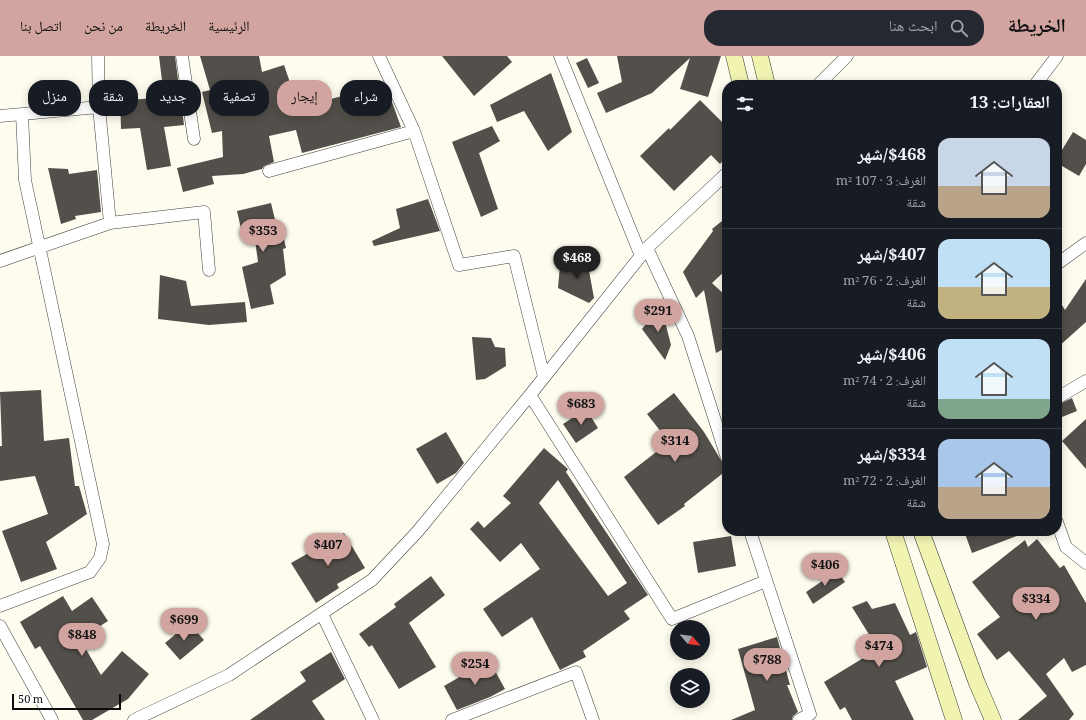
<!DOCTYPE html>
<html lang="ar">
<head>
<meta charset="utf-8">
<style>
  body { margin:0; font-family:Georgia,"Noto Naskh Arabic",serif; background:#242831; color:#f1f3f6; direction:rtl; height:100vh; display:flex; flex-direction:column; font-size:15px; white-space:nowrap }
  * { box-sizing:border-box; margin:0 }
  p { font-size:13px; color:#9ea1a6 }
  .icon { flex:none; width:22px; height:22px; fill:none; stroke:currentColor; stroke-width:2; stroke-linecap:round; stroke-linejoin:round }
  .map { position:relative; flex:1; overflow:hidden; direction:ltr }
  .drawer { position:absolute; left:722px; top:24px; width:340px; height:456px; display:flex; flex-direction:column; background:#171b24; border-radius:16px; box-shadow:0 2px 10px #0003; direction:rtl }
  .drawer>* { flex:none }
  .top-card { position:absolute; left:12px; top:24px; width:380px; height:36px; direction:rtl; display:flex; gap:8px }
  .needle { width:26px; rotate:118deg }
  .fabs { position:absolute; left:670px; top:564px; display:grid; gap:8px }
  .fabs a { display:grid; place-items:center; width:40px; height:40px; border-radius:50%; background:#171b24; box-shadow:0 2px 10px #0003; font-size:20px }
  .scale { position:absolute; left:12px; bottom:10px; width:109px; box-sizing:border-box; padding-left:4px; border:2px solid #0c0c0c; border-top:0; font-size:11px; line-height:14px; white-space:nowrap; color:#0c0c0c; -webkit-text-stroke:3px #fff; paint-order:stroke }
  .price { position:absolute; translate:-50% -34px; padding:0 9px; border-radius:14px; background:#d1a4a0; color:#111; font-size:13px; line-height:26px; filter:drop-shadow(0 1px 2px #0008) }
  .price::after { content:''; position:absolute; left:50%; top:24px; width:12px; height:9px; margin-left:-6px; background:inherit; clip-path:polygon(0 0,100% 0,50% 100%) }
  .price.selected { background:#222; color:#fff }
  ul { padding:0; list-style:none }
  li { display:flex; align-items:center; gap:12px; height:100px; padding:0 12px }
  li+li { border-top:1px solid #363941 }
  li span { display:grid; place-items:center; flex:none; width:112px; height:80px; border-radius:12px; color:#555 }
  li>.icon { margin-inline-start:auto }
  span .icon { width:48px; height:48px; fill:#fffc; stroke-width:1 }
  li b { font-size:17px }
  h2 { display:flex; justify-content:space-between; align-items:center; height:48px; padding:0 12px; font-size:17px }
  .tag { padding:0 14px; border-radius:16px; background:#171b24; box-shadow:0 2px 10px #0003; font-size:14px; line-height:36px }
  .tag.selected { background:#d1a4a0; color:#111 }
  header { display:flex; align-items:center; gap:24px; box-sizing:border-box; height:56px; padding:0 20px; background:#d1a4a0; color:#111 }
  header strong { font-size:19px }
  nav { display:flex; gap:22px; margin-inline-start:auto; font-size:14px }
  .search { width:280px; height:36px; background:#242831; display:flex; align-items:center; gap:10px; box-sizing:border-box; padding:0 14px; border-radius:16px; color:#9ea1a6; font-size:15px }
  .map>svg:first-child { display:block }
  .building { fill:#534f4a; fill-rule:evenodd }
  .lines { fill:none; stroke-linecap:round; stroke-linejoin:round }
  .street-casing { stroke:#3f3f3f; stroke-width:13 }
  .secondary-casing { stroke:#2e2e2e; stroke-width:17 }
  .street { stroke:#fff; stroke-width:12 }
  .secondary { stroke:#f1f4b1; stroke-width:16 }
</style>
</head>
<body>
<header>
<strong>الخريطة</strong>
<div class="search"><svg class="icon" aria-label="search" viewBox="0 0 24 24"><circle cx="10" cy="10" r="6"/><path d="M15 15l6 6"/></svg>ابحث هنا</div>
<nav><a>الرئيسية</a><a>الخريطة</a><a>من نحن</a><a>اتصل بنا</a></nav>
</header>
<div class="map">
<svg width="1086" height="664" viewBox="0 0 1086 664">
  <rect width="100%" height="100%" fill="#fdfcee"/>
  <!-- building -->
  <path class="building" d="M 159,0 L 175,0 L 184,69 L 164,71 L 171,110 L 147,114 L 140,72 L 121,73 L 120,40 L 131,40 L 131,44 L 164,41 Z
    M 200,0 L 259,0 L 262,16 L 284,9 L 298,50 L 321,40 L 323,45 L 354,37 L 360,57 L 392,46 L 401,71 L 302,97 L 296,74 L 269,80 L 274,106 L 264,110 L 262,113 L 243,118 L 212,120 L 214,128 L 183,136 L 177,112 L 223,101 L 222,75 L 212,77 L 202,36 L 210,34 Z
    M 442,0 L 507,0 L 512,6 L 474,40 Z
    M 617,0 L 721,0 L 708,41 L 680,33 L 690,2 L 652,37 L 606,57 L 597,37 L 622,26 Z
    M 587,2 L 599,27 L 588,32 L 576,7 Z
    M 551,17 L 572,76 L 548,95 L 524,55 L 497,66 L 490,49 Z
    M 700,44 L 727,71 L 727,100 L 720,108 L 711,99 L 674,135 L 640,100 L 669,72 L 670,74 Z
    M 492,70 L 500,85 L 479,97 L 498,153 L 481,161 L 452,86 Z
    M 1073,76 L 1086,84 L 1086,108 L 1079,120 L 1057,107 L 1057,102 Z
    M 48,112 L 68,113 L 69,118 L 97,114 L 101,156 L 75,160 L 76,163 L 61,168 Z
    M 428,143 L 440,175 L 374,190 L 372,185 L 400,172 L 396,153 Z
    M 271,147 L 277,172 L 281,171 L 286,192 L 283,193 L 286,219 L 270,229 L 274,248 L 251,253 L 242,211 L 258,206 L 255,184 L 244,186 L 237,155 Z
    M 727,161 L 727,213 L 712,227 L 727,241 L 727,291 L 716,297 L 704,234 L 696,242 L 683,216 L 713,175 L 712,173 Z
    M 587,204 L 594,242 L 589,247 L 558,232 L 560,209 Z
    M 160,219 L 186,225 L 191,250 L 245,246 L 247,266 L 209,269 L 158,263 Z
    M 1086,223 L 1086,266 L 1057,292 L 1057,241 L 1065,254 Z
    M 661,250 L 671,289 L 665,304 L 642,273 Z
    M 472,281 L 491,282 L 495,291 L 505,292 L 506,310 L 485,323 L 476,324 Z
    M 41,334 L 44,385 L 69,382 L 75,430 L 79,430 L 87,458 L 46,486 L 57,513 L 21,526 L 2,475 L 48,458 L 35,420 L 0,425 L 0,390 L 2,390 L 0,336 Z
    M 674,337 L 704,376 L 727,414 L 684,448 L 685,450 L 658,469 L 624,421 L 669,386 L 647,358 Z
    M 1072,342 L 1077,355 L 1057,363 L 1057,349 Z
    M 586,353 L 598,372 L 576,387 L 563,368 Z
    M 1086,363 L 1086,413 L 1062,385 Z
    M 446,376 L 464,407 L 456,417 L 437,428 L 416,393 Z
    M 544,392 L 568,413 L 566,416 L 648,539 L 624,555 L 630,563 L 583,595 L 586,601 L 560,614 L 532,561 L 502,581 L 483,553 L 540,513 L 521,487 L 500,506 L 470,473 L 478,465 L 484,472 L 511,447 L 503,440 ZM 558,424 L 627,527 L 608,540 L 539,447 Z
    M 964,475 L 1027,475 L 1027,476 L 972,497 Z
    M 344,477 L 365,512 L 337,528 L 339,532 L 316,547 L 291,507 Z
    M 731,480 L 736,510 L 698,517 L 693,486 Z
    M 1037,483 L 1060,512 L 1064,509 L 1086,547 L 1086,609 L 1072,616 L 1064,602 L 1046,618 L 1074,658 L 1069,664 L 1018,664 L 1047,640 L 1009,595 L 997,604 L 977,578 L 1000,561 L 972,526 L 1025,484 L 1028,491 Z
    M 837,515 L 845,526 L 813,548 L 806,536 Z
    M 431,520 L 445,539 L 409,567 L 436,611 L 399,633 L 372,589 L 369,591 L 359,578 L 396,551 L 394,548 Z
    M 63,540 L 72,555 L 92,541 L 108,565 L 80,583 L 101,619 L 122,595 L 149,618 L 128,643 L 92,664 L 83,664 L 40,590 L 35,593 L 20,566 Z
    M 867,545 L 872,553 L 895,547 L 910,579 L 916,576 L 927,611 L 895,625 L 914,664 L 852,664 L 845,651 L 840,654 L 824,626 L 878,593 L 852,551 Z
    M 189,567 L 204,584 L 180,604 L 165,587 Z
    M 777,581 L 790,629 L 787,629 L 798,656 L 793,660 L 792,664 L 731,664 L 755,654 L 738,593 Z
    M 331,596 L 345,623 L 312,645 L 325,664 L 250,664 L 306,625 L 300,616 Z
    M 489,604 L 505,633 L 490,641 L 457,654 L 444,630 Z"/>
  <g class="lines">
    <defs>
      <path id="street" d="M 98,0 L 99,51 L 110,167
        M 182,0 L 194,83
        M 379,0 L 414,75 L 459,209 L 514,200 L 544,321
        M 560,0 L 641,200
        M 818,29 L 847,0
        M 1035,29 L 1057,0
        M 0,60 L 99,51
        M 269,115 L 414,75
        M 647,192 L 688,280 L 727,402
        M 0,205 L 110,167 L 204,156 L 209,214
        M 1057,208 L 1086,187
        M 530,339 L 672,563 L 766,525
        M 1057,342 L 1086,325
        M 1057,466 L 1066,491 L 1086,507
        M 750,475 L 810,658 L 799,664
        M 0,550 L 90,516 L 100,502 L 103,488 L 25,124 L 22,58
        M 322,558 L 373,664
        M 0,570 L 52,664
        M 134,664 L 229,619 L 372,524 L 418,475 L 530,339 L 647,192 L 727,117
        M 452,664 L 576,616 L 593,664"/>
      <path id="secondary" d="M 734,0 L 741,29
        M 760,0 L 767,29
        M 893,475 L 954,664
        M 921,475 L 977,627 L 993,664"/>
    </defs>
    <!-- street casing -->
    <use href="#street" class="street-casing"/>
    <!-- secondary casing -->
    <use href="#secondary" class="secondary-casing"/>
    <!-- street -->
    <use href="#street" class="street"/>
    <!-- secondary -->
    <use href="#secondary" class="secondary"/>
  </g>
</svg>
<div class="fabs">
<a><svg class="needle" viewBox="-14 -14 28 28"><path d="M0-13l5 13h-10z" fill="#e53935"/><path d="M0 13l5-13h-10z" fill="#9ea1a6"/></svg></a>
<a><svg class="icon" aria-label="layers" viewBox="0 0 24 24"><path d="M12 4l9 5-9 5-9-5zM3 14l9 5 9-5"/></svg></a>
</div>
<div class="scale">50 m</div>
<b class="price" style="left:263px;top:197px">$353</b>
<b class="price selected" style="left:577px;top:224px">$468</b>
<b class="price" style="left:658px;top:277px">$291</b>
<b class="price" style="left:581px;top:370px">$683</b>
<b class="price" style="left:675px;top:407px">$314</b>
<b class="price" style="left:328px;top:511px">$407</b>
<b class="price" style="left:825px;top:531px">$406</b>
<b class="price" style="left:1036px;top:565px">$334</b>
<b class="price" style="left:184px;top:586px">$699</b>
<b class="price" style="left:82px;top:601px">$848</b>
<b class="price" style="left:879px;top:612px">$474</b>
<b class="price" style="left:767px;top:626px">$788</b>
<b class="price" style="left:475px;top:630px">$254</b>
<div class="top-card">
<a class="tag">شراء</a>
<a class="tag selected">إيجار</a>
<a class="tag">تصفية</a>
<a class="tag">جديد</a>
<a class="tag">شقة</a>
<a class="tag">منزل</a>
</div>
<section class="drawer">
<h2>العقارات: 13<svg class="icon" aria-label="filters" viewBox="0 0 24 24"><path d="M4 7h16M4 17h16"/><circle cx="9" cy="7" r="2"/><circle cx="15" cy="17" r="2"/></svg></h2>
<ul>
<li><span style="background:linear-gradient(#c9d6e8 60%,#b9a48a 0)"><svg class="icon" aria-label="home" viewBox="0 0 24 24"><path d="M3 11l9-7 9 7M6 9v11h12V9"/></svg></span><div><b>$468/شهر</b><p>الغرف: 3 · 107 m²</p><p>شقة</p></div></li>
<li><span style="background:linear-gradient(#bfe0f5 60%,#c2b280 0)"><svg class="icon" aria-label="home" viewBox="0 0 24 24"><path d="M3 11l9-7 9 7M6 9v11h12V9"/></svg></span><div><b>$407/شهر</b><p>الغرف: 2 · 76 m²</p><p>شقة</p></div></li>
<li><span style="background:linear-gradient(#bfe0f5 75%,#7fa58c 0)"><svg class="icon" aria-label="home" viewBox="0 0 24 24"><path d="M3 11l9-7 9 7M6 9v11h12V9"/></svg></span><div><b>$406/شهر</b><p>الغرف: 2 · 74 m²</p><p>شقة</p></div></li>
<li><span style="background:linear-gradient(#a9c7e8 60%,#b9a48a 0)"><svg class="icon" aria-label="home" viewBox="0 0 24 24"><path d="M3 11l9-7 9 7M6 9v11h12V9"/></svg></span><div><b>$334/شهر</b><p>الغرف: 2 · 72 m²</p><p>شقة</p></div></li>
</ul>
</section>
</div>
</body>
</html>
